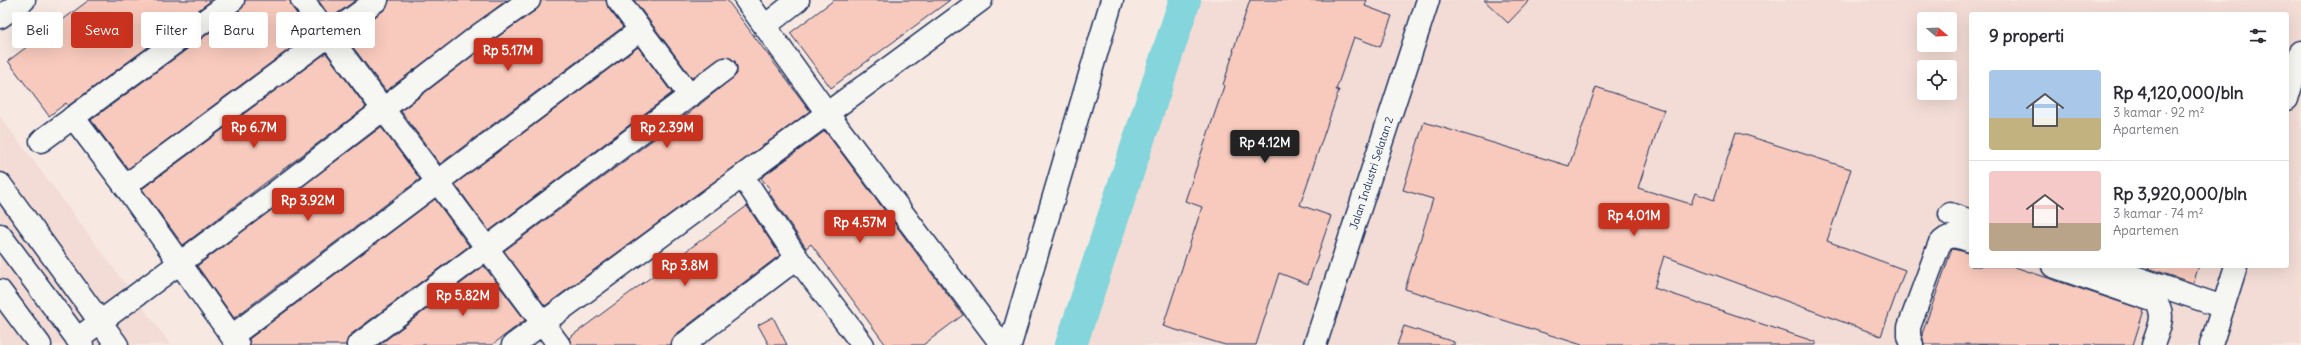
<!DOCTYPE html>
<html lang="id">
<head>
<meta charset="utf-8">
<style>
  body { margin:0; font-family:Delius,sans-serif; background:#f2f2f3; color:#2b2b33; height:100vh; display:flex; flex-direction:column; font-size:15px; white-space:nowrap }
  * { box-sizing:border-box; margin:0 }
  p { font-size:13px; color:#7c7c81 }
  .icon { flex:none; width:22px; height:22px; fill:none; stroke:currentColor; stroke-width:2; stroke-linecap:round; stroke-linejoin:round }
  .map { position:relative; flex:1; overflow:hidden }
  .drawer { position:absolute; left:1969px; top:12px; width:320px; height:256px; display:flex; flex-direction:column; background:#fff; border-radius:4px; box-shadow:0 4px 16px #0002 }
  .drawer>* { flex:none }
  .top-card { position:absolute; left:12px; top:12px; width:380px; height:36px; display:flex; gap:8px }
  .needle { width:26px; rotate:109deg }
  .tools { position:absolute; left:1917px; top:12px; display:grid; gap:8px }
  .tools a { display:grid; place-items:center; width:40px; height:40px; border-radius:4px; background:#fff; box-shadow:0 4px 16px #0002; font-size:20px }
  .price { position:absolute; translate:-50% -34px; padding:0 9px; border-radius:4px; background:#c8321e; color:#fff; font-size:13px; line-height:26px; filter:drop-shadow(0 1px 2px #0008) }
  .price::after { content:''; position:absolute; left:50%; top:24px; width:12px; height:9px; margin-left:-6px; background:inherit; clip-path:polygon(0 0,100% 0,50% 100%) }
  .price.active { background:#222; color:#fff }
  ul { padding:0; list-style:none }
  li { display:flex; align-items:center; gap:12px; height:100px; padding:0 20px }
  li+li { border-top:1px solid #e1e1e2 }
  li span { display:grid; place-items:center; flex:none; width:112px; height:80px; border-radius:4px; color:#555 }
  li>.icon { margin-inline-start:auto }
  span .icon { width:48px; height:48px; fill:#fffc; stroke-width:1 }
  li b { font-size:17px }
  h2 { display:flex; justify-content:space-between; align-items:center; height:48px; padding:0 20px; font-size:17px }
  .pill { padding:0 14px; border-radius:4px; background:#fff; box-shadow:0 4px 16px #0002; font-size:14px; line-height:36px }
  .pill.active { background:#c8321e; color:#fff }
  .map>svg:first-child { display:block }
  .built { fill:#f3dcd5; fill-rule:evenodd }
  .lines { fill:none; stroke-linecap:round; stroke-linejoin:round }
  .river { stroke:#84d5dc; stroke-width:32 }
  .building { fill:#f8cabd; stroke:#1b2f5e }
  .minor-casing { stroke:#1b2f5e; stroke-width:25 }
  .minor { stroke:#f6f6f2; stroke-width:22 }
  .labels { text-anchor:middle; stroke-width:3; stroke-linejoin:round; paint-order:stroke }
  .street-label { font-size:11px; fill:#1b2f5e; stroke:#f6f6f2 }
</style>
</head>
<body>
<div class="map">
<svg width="2301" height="345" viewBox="0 0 2301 345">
  <rect width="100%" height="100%" fill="#f7e9e2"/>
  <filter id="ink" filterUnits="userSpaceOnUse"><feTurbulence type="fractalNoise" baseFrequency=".025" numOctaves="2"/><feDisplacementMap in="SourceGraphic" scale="8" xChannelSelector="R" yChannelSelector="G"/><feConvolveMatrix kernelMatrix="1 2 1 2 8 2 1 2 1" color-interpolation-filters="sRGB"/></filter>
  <g filter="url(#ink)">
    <!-- built -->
    <path class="built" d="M 1182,0 L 2301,0 L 2301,345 L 1069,345 ZM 1971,14 L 2287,14 L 2287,266 L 1971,266 ZM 1924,19 L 1950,19 L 1950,45 L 1924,45 ZM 1924,67 L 1950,67 L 1950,93 L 1924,93 Z
      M 0,116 L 171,345 L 0,345 Z"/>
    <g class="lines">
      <!-- river -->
      <path class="river" d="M 1071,345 L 1185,0"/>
    </g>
    <!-- building -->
    <path class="building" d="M 89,0 L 212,0 L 68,106 L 66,103 L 49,116 L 8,61 Z
      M 245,0 L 290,0 L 292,7 L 311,33 L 128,169 L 91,120 L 240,10 Z
      M 318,0 L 356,0 L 331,18 Z
      M 389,0 L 507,0 L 386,91 L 346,38 L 384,10 Z
      M 541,0 L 606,0 L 608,8 L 623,27 L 440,164 L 401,111 L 489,43 L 536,10 Z
      M 634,0 L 727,0 L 810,111 L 545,306 L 504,251 L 698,106 L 737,74 L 737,67 L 735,61 L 724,57 L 692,78 Z
      M 834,0 L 950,0 L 831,88 L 790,33 Z
      M 1250,0 L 1367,0 L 1365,6 L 1392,16 L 1380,47 L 1354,37 L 1336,90 L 1339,90 L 1300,205 L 1331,216 L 1308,284 L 1279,273 L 1256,345 L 1225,345 L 1163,326 L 1202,207 L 1185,201 L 1224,86 L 1223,85 L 1234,51 L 1233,51 Z
      M 1484,0 L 1530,0 L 1508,23 Z
      M 638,47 L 672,93 L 489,231 L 455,184 Z
      M 326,53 L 366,107 L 183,245 L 142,189 Z
      M 1596,87 L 1664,110 L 1638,188 L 1691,204 L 1695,193 L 1714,200 L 1736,132 L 1851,169 L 1827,241 L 1905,270 L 1881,336 L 1664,256 L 1654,288 L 1816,342 L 1816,345 L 1582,345 L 1405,289 L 1433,199 L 1403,190 L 1424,122 L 1569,166 Z
      M 381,127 L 420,179 L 234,318 L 197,266 Z
      M 825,131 L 963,315 L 923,345 L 886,345 L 811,244 L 806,248 L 768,191 L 770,189 L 761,178 Z
      M 435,199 L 469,246 L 350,335 L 346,345 L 250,345 L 249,339 Z
      M 747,206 L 780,255 L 675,335 L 671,345 L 571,345 L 569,338 Z
      M 1952,249 L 1971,253 L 1971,266 L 2012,266 L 2144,310 L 2133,345 L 1924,344 L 1922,334 Z
      M 484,266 L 525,320 L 492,345 L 379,345 Z
      M 2149,266 L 2199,266 L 2193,283 L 2148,268 Z
      M 773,317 L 787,345 L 769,345 L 758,325 Z
      M 1404,326 L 1454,342 L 1454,345 L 1397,345 Z"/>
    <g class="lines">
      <defs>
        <g id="minor">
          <path d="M 302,0 L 559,345"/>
          <path d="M 618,0 L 690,96"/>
          <path d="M 746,0 L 827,113 L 1002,345"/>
          <path d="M 0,17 L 24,0"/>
          <path d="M 765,26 L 798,0"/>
          <path d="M 2287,99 L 2301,52"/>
          <path d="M 73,117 L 125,186 L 238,345"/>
          <path d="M 41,141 L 233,0"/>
          <path d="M 743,177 L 797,258 L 863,345"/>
          <path d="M 0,184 L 117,345"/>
          <path d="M 125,186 L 377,0"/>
          <path d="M 1950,214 L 1971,221"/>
          <path d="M 0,235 L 82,345"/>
          <path d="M 2053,266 L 2155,301 C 2167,314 2158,330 2153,345"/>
          <path d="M 2102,266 L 2223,307"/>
          <path d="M 0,291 L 40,345"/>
          <path d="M 232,336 L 640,30"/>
          <path d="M 77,339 L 277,191 L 482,33 L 529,0"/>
          <path d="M 358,345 L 725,69"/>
          <path d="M 513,345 L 981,0"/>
          <path d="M 683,345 L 797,258"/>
          <path d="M 1010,345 L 1112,0"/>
          <path id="s1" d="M 1315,345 L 1428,0"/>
          <path d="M 1912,345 L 1909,336 L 1909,327 L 1939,245 C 1948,232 1958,237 1971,241"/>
          <path d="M 2211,345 L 2236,266"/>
        </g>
      </defs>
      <!-- minor casing -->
      <use href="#minor" class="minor-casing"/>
      <!-- minor -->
      <use href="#minor" class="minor"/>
    </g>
  </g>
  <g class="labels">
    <!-- street labels -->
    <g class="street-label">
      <text dy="4" stroke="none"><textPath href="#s1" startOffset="181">Jalan Industri Selatan 2</textPath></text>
    </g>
  </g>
</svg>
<div class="tools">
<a><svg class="needle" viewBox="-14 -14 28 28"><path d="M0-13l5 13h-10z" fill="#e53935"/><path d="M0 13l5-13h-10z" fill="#7c7c81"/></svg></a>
<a><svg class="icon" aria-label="locate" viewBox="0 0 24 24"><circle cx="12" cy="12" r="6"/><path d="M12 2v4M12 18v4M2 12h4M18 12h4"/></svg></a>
</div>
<b class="price" style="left:508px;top:72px">Rp 5.17M</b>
<b class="price" style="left:254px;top:149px">Rp 6.7M</b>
<b class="price" style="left:667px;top:149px">Rp 2.39M</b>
<b class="price active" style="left:1265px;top:164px">Rp 4.12M</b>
<b class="price" style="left:308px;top:222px">Rp 3.92M</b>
<b class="price" style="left:1634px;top:237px">Rp 4.01M</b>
<b class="price" style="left:860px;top:244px">Rp 4.57M</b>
<b class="price" style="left:685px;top:287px">Rp 3.8M</b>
<b class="price" style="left:463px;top:317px">Rp 5.82M</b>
<div class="top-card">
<a class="pill">Beli</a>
<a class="pill active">Sewa</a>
<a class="pill">Filter</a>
<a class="pill">Baru</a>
<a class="pill">Apartemen</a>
</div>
<section class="drawer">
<h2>9 properti<svg class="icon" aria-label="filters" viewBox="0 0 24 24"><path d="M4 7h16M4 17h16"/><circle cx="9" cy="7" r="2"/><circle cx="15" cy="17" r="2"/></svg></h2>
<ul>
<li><span style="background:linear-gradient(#a9c7e8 60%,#c2b280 0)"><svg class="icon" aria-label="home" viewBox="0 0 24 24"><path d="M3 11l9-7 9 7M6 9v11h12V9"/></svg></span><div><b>Rp 4,120,000/bln</b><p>3 kamar · 92 m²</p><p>Apartemen</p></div></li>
<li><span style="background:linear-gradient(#f6c9c9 65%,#b9a48a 0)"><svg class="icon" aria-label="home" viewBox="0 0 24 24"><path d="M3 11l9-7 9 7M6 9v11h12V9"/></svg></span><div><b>Rp 3,920,000/bln</b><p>3 kamar · 74 m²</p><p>Apartemen</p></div></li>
</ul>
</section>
</div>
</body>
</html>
